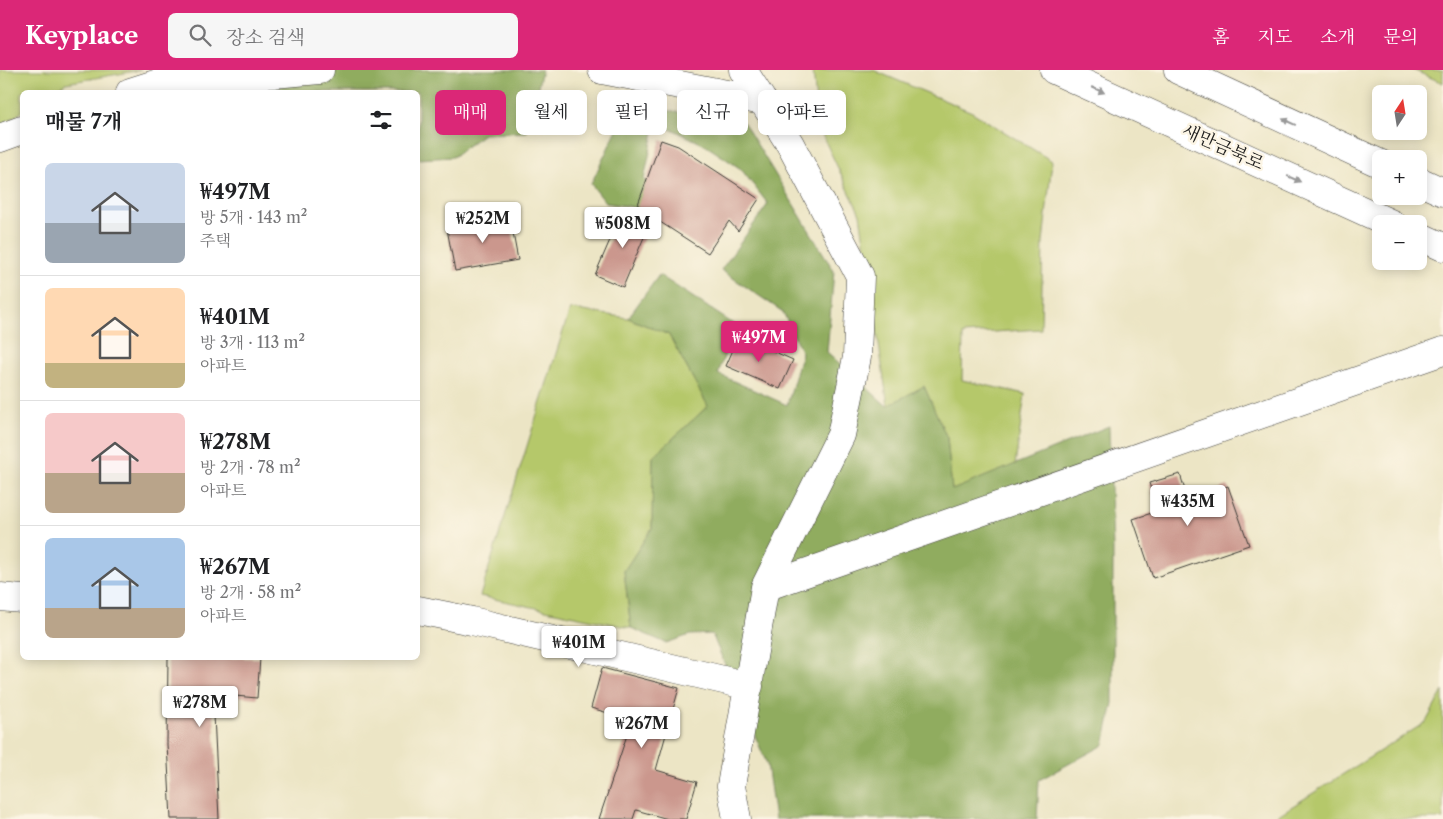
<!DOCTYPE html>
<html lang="ko">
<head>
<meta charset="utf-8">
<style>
  body { margin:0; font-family:"Libre Caslon Text","Noto Serif KR",serif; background:#f6f6f6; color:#202124; height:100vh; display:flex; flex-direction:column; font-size:19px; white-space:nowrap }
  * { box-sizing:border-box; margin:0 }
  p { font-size:16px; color:#757577 }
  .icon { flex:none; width:28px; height:28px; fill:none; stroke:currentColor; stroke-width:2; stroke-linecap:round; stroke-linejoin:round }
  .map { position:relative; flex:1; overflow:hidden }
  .panel { position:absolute; left:20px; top:20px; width:400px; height:570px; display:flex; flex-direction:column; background:#fff; border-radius:8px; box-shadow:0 2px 12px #0003 }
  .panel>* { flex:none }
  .top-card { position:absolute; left:435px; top:20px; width:475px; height:45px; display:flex; gap:10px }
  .needle { width:32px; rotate:12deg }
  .buttons { position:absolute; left:1372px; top:15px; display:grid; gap:10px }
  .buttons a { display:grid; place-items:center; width:55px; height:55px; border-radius:8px; background:#fff; box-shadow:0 2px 12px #0003; font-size:25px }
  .price { position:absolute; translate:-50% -42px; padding:0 11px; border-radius:5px; background:#fff; color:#222; font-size:16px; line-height:32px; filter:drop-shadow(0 1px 2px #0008) }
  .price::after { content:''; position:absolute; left:50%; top:30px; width:15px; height:11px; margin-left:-8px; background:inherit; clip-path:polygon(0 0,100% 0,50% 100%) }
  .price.active { background:#db2777; color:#fff }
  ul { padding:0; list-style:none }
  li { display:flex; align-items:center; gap:15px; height:125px; padding:0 25px }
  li+li { border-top:1px solid #e0e0e0 }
  li span { display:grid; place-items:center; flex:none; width:140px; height:100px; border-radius:8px; color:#555 }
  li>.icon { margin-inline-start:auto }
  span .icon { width:60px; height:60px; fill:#fffc; stroke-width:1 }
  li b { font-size:21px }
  h2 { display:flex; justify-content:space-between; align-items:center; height:60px; padding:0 25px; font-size:21px }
  .tag { padding:0 18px; border-radius:8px; background:#fff; box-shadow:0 2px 12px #0003; font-size:18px; line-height:45px }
  .tag.active { background:#db2777; color:#fff }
  header { display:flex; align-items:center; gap:30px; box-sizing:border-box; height:70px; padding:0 25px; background:#db2777; color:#fff }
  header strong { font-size:24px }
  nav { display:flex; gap:28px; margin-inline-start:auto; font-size:18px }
  .search { width:350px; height:45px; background:#f6f6f6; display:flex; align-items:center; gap:12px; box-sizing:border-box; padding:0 18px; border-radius:8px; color:#757577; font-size:19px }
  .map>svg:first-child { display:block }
  .green { fill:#b5c86b; stroke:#687244 }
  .forest { fill:#90ac5f; stroke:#56643e }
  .building { fill:#cb978d }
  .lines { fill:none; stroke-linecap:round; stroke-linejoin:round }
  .minor-casing { stroke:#3b3a35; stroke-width:29 }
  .trunk-casing { stroke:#3b3a35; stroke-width:29 }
  .minor { stroke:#fff; stroke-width:28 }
  .trunk { stroke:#fff; stroke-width:28 }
  .oneway { fill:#999 }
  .labels { text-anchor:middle; stroke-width:5; stroke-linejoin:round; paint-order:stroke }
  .street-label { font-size:18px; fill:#1c1c1c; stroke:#fcf5e5 }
</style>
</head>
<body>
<header>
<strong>Keyplace</strong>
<div class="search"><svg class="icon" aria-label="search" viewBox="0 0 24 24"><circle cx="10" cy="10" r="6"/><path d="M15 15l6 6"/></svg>장소 검색</div>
<nav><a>홈</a><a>지도</a><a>소개</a><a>문의</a></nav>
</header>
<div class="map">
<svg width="1443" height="749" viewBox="0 0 1443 749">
  <rect width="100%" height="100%" fill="#fcf5e5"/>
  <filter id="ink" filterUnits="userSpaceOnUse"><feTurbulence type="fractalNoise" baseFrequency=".02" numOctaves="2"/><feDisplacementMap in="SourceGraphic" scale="10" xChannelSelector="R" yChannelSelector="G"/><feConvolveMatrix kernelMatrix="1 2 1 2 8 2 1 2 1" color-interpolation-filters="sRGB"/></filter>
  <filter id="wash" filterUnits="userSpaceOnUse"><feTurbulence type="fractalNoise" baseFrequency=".0096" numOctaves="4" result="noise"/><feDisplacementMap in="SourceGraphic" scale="20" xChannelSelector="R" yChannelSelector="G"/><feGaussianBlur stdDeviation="1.12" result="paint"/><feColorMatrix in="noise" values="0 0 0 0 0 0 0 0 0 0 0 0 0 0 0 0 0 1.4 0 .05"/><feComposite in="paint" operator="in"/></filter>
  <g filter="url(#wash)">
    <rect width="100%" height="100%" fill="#ece5c5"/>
    <!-- green -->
    <path class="green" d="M 0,0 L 142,0 L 66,13 L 52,22 L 22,22 L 22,42 L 0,56 Z
      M 813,0 L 873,0 L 972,42 L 1052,91 L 1043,172 L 1041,259 L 963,264 L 962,310 L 1025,324 L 1015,395 L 952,421 L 947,368 L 924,317 L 888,336 L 860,144 L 818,56 Z
      M 1413,0 L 1443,0 L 1443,13 Z
      M 570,239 L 628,248 L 669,265 L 708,336 L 653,387 L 652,458 L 624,501 L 631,558 L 480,526 Z
      M 1443,621 L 1443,749 L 1272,749 L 1426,652 Z"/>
    <!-- forest -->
    <path class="forest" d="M 242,0 L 542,0 L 527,62 L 483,64 L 453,87 L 418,89 L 418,22 L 238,22 Z
      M 629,34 L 744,53 L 834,201 L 827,282 L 887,336 L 924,316 L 947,368 L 952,420 L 1109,356 L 1113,479 L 1113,633 L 1104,675 L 1039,710 L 1037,749 L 775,749 L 767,694 L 712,564 L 690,565 L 666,573 L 631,558 L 624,501 L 652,458 L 653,387 L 708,336 L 669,265 L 628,248 L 659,205 L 735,255 L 718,304 L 787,335 L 802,283 L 783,242 L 721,200 L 768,134 L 741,99 L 705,75 L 674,60 L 655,57 L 644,110 L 660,116 L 646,139 L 606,133 L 591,114 Z"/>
    <g id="blocks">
      <!-- building -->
      <path class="building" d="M 661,70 L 678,76 L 759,129 L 738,161 L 729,151 L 708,183 L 637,137 Z
        M 622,142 L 650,153 L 623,217 L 595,205 Z
        M 510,147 L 518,190 L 455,201 L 447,159 Z
        M 739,266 L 793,290 L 780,319 L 726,296 Z
        M 1180,404 L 1188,430 L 1228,416 L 1249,475 L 1153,508 L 1133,449 L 1158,441 L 1149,413 Z
        M 168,588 L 260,588 L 257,628 L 213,624 L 219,749 L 171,749 L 167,674 Z
        M 602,598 L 679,618 L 656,700 L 697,712 L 686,749 L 668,749 L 636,740 L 633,749 L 599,749 L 632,650 L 591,638 Z"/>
    </g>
  </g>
  <g filter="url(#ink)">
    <use href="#blocks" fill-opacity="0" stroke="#3b3a35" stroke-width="1"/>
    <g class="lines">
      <defs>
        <path id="minor" d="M 602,0 L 763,31
          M 130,22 L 155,14 L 320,0
          M 0,68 L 22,60
          M 765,517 L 1443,281
          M 0,527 L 22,529
          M 418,540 L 472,551 L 749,616
          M 737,749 L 731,716 L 765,517 L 841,365 L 857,287 L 860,206 L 790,74 L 743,0"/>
        <path id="trunk" d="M 1054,0 L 1392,154
          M 1178,0 L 1381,94
          M 1419,111 L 1443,122
          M 1419,166 L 1443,177"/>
      </defs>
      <!-- minor casing -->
      <use href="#minor" class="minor-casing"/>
      <!-- trunk casing -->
      <use href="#trunk" class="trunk-casing"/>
      <!-- minor -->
      <use href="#minor" class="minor"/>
      <!-- trunk -->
      <use href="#trunk" class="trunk"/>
    </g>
    <!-- one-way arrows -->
    <defs><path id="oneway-solid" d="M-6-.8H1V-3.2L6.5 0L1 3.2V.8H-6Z" transform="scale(1.25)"/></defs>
    <g class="oneway">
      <use href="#oneway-solid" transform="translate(1098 20) rotate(24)"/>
      <use href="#oneway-solid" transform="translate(1289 52) rotate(-155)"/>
      <use href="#oneway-solid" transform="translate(1294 109) rotate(24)"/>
    </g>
  </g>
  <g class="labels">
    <!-- street labels -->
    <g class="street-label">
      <text transform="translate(1223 77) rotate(24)" y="6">새만금북로</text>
    </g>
  </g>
</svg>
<div class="buttons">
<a><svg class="needle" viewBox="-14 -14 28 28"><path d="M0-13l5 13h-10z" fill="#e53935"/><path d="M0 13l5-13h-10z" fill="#757577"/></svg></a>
<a>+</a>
<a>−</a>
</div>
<b class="price" style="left:483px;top:174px">₩252M</b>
<b class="price" style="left:623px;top:179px">₩508M</b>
<b class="price active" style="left:759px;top:293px">₩497M</b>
<b class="price" style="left:1188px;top:457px">₩435M</b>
<b class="price" style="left:579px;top:598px">₩401M</b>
<b class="price" style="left:200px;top:658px">₩278M</b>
<b class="price" style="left:642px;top:679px">₩267M</b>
<div class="top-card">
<a class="tag active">매매</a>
<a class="tag">월세</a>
<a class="tag">필터</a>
<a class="tag">신규</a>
<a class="tag">아파트</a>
</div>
<section class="panel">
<h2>매물 7개<svg class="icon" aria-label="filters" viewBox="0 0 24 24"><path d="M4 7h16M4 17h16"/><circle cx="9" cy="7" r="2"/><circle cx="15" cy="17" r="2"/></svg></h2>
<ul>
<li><span style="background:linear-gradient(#c9d6e8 60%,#9aa5b1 0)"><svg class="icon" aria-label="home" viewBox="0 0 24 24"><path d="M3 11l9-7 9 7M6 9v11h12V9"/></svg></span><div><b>₩497M</b><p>방 5개 · 143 m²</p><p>주택</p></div></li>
<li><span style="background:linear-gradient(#ffd9b3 75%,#c2b280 0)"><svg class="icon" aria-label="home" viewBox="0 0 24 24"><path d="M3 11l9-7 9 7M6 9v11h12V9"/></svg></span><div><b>₩401M</b><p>방 3개 · 113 m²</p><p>아파트</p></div></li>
<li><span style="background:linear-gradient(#f6c9c9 60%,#b9a48a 0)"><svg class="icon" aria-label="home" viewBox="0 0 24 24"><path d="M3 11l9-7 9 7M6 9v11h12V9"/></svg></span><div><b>₩278M</b><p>방 2개 · 78 m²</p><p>아파트</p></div></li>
<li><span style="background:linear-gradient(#a9c7e8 70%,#b9a48a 0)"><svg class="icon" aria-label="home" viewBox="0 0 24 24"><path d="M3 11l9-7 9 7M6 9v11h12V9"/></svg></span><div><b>₩267M</b><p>방 2개 · 58 m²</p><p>아파트</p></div></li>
</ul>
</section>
</div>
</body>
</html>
